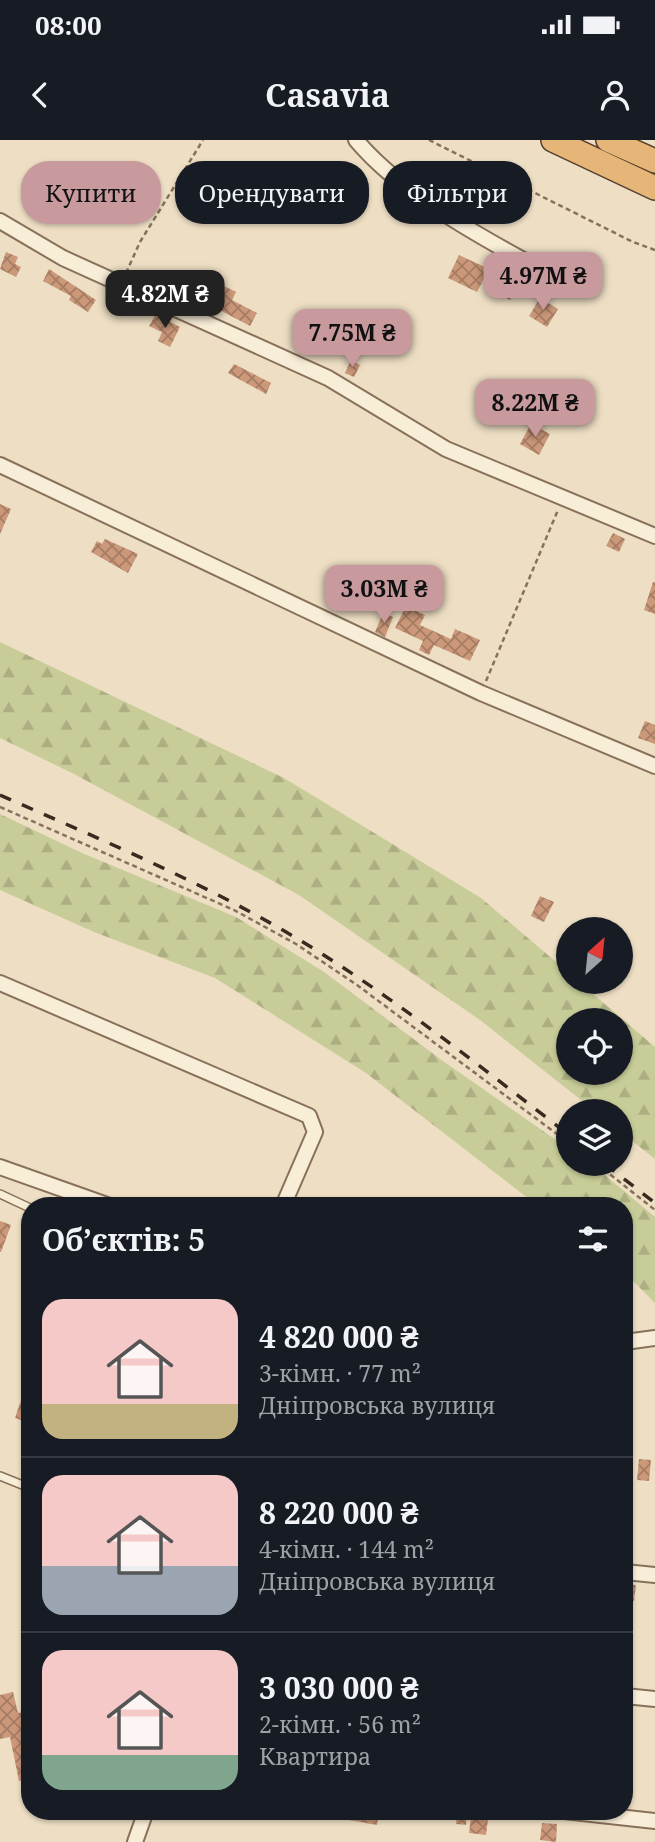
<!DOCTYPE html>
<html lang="uk">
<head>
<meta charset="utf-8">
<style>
  body { margin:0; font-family:"Noto Serif",serif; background:#242831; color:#f1f3f6; height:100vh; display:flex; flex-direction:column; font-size:26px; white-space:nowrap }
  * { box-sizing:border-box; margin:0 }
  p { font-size:23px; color:#9ea1a6 }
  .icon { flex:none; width:38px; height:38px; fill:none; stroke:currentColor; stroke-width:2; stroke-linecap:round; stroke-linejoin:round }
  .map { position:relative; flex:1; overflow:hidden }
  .panel { position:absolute; left:21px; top:1057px; width:612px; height:623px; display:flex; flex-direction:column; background:#171b24; border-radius:28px; box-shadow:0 2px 5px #0004 }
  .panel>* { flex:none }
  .guide { position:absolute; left:21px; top:21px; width:614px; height:63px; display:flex; gap:14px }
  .needle { width:46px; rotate:27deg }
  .tools { position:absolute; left:556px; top:777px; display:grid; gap:14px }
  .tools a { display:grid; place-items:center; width:77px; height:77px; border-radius:50%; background:#171b24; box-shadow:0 2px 5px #0004; font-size:35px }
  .price { position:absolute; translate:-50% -60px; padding:0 16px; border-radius:14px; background:#c8999d; color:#111; font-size:23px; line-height:46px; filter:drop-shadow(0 2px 4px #0008) }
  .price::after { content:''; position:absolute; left:50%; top:42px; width:21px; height:16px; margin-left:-10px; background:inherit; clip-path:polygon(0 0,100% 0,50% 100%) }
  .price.selected { background:#222; color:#fff }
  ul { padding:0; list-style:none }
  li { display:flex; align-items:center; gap:21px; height:175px; padding:0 21px }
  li+li { border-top:2px solid #363941 }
  li span { display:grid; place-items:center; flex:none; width:196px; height:140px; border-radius:21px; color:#555 }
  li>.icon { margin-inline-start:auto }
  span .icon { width:84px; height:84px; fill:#fffc; stroke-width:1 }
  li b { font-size:30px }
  h2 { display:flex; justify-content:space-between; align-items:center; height:84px; padding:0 21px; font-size:30px }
  .tag { padding:0 24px; border-radius:28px; background:#171b24; box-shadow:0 2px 5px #0004; font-size:24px; line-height:63px }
  .tag.selected { background:#c8999d; color:#111 }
  .status { display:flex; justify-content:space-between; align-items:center; height:49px; padding:0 35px; background:#171b24; direction:ltr }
  .status svg { height:19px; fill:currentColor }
  header { display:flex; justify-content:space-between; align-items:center; height:91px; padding:0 21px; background:#171b24; font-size:32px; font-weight:700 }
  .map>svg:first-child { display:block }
  .forest { fill:url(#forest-firs); fill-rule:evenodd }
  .building { fill:url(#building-cross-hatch) }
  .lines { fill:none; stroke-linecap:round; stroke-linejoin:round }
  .service-casing { stroke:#88715b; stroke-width:10 }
  .minor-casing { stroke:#88715b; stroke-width:18 }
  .trunk-casing { stroke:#563f2f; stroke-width:26 }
  .path { stroke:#88715b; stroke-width:2.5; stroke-dasharray:5 3.5; stroke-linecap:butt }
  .service { stroke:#f8edd7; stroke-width:7 }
  .minor { stroke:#f8edd7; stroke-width:14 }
  .trunk { stroke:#e6b679; stroke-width:23 }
  .rail { stroke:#382a1e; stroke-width:3.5; stroke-dasharray:12 12; stroke-linecap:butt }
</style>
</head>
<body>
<div class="status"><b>08:00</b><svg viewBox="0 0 49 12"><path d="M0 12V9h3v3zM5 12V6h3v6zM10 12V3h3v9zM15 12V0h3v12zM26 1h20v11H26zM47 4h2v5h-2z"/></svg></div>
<header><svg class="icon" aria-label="back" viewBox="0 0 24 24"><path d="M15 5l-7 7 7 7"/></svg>Casavia<svg class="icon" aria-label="person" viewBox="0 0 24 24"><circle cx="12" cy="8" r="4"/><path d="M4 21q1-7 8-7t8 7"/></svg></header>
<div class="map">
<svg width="655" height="1702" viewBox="0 0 655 1702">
  <defs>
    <pattern id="forest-firs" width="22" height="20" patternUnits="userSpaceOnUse" patternTransform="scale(1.75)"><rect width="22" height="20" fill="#c8cc98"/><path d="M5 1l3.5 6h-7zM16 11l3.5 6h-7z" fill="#adaf83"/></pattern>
    <pattern id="building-cross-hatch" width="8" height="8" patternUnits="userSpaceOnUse" patternTransform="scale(1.75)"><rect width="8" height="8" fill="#cb987a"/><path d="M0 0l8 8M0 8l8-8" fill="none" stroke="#a67c63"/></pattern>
  </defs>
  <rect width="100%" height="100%" fill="#eedfc4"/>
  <!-- forest -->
  <path class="forest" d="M 0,502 L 284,638 L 481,758 L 569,833 L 569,842 L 579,842 L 655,907 L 655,1019 L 621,992 L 621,971 L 595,971 L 480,880 L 299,755 L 74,634 L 0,598 ZM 569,880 L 621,880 L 621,933 L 569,933 Z
    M 0,674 L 82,713 L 236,777 L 324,832 L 443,921 L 569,1009 L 569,1024 L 590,1024 L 599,1030 L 655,1077 L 655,1163 L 625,1133 L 625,1066 L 538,1066 L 366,933 L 215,838 L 94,792 L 0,750 Z"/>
  <!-- building -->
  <path class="building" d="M 314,54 L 333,65 L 322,82 L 304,71 Z
    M 6,112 L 18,117 L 15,124 L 21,127 L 16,137 L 0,129 Z
    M 459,115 L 489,129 L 477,152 L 448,138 Z
    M 49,129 L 96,160 L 88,172 L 69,160 L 71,156 L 43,141 Z
    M 509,134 L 521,140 L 510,160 L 499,154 Z
    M 220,144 L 236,152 L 232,160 L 257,173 L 250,186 L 210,165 Z
    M 540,158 L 558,169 L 547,187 L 529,176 Z
    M 156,174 L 180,187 L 170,207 L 158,201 L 162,192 L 149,186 Z
    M 351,220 L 360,225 L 354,237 L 345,233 Z
    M 234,224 L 271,243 L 266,254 L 228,233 Z
    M 531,284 L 550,294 L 539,315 L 520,304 Z
    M 0,364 L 11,369 L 0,394 Z
    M 613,393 L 625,399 L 619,412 L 606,406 Z
    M 105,399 L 138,414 L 128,433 L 91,412 L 97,401 L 102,404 Z
    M 653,442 L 655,442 L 655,474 L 644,470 Z
    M 406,466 L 425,475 L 420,485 L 451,499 L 455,489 L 480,500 L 470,521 L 434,505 L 429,515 L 419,510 L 423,501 L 395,488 Z
    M 383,473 L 393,477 L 385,497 L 375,492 Z
    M 645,581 L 655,585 L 655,604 L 638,598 Z
    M 540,756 L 554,762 L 544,782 L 531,776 Z
    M 0,1081 L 11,1085 L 1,1112 L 0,1112 Z
    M 28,1240 L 30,1240 L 30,1283 L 15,1278 Z
    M 639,1319 L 651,1320 L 649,1341 L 637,1340 Z
    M 625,1444 L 636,1445 L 634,1461 L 625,1460 Z
    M 13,1552 L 18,1573 L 30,1571 L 30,1639 L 19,1641 L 10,1597 L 0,1599 L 0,1555 Z
    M 338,1671 L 379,1671 L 377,1685 L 338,1678 Z
    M 457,1671 L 467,1671 L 466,1685 L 456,1684 Z
    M 471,1677 L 488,1679 L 486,1695 L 469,1693 Z
    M 542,1683 L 557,1684 L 556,1702 L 540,1700 Z"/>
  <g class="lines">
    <defs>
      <path id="service" d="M 0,1054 L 30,1068
        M 0,1336 L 30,1348
        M 24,1346 L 30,1331"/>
      <path id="minor" d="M 356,0 C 398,50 470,91 527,122
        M 0,81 L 63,118 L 328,238 L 446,309 L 655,396
        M 0,325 L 481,553 L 655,626
        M 0,843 L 309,976 L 315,992 L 283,1066
        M 0,1027 L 110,1066
        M 625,1202 L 655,1198
        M 625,1432 L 655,1435
        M 625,1556 L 655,1559
        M 564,1671 L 655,1681
        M 135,1702 L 146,1671"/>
      <path id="trunk" d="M 553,0 L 655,48
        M 608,0 L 655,21"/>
    </defs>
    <!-- service casing -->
    <use href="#service" class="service-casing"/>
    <!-- minor casing -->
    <use href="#minor" class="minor-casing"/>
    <!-- trunk casing -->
    <use href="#trunk" class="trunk-casing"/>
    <!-- path -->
    <path class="path" d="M 429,0 L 633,102 L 655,110
      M 126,133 L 140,102 L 203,0
      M 486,541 L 558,370
      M 0,667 L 234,770 L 296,804 L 357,845 L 569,1003
      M 597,1024 L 655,1070"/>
    <!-- service -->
    <use href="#service" class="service"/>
    <!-- minor -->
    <use href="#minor" class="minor"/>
    <!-- trunk -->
    <use href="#trunk" class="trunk"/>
    <!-- rail -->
    <path class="rail" d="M 0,655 C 113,705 229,753 333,821 C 415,874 491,935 569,995
      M 605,1024 L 655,1063"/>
  </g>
</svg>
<div class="tools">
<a><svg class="needle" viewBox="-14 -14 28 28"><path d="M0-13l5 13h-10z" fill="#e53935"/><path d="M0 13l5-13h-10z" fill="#9ea1a6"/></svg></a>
<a><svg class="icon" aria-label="locate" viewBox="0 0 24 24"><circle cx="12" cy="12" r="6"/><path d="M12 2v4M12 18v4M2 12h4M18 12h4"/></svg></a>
<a><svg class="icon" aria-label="layers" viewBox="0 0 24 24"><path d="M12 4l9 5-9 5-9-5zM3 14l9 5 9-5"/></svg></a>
</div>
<b class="price" style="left:543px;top:172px">4.97M ₴</b>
<b class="price selected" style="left:165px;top:190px">4.82M ₴</b>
<b class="price" style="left:352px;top:229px">7.75M ₴</b>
<b class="price" style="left:535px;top:299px">8.22M ₴</b>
<b class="price" style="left:384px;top:485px">3.03M ₴</b>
<div class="guide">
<a class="tag selected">Купити</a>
<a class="tag">Орендувати</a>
<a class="tag">Фільтри</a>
</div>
<section class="panel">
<h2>Об’єктів: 5<svg class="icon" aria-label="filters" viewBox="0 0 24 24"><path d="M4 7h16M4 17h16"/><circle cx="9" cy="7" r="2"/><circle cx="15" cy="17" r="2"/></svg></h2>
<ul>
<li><span style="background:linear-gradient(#f6c9c9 75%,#c2b280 0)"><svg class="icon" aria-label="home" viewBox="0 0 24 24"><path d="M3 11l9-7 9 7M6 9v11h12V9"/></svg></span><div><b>4 820 000 ₴</b><p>3-кімн. · 77 m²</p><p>Дніпровська вулиця</p></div></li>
<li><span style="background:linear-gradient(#f6c9c9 65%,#9aa5b1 0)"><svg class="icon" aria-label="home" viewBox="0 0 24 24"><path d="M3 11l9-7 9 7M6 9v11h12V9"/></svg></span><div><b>8 220 000 ₴</b><p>4-кімн. · 144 m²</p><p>Дніпровська вулиця</p></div></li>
<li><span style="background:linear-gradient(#f6c9c9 75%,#7fa58c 0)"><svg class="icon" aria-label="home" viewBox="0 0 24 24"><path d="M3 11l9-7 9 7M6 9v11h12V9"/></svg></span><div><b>3 030 000 ₴</b><p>2-кімн. · 56 m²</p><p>Квартира</p></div></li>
</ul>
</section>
</div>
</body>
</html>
